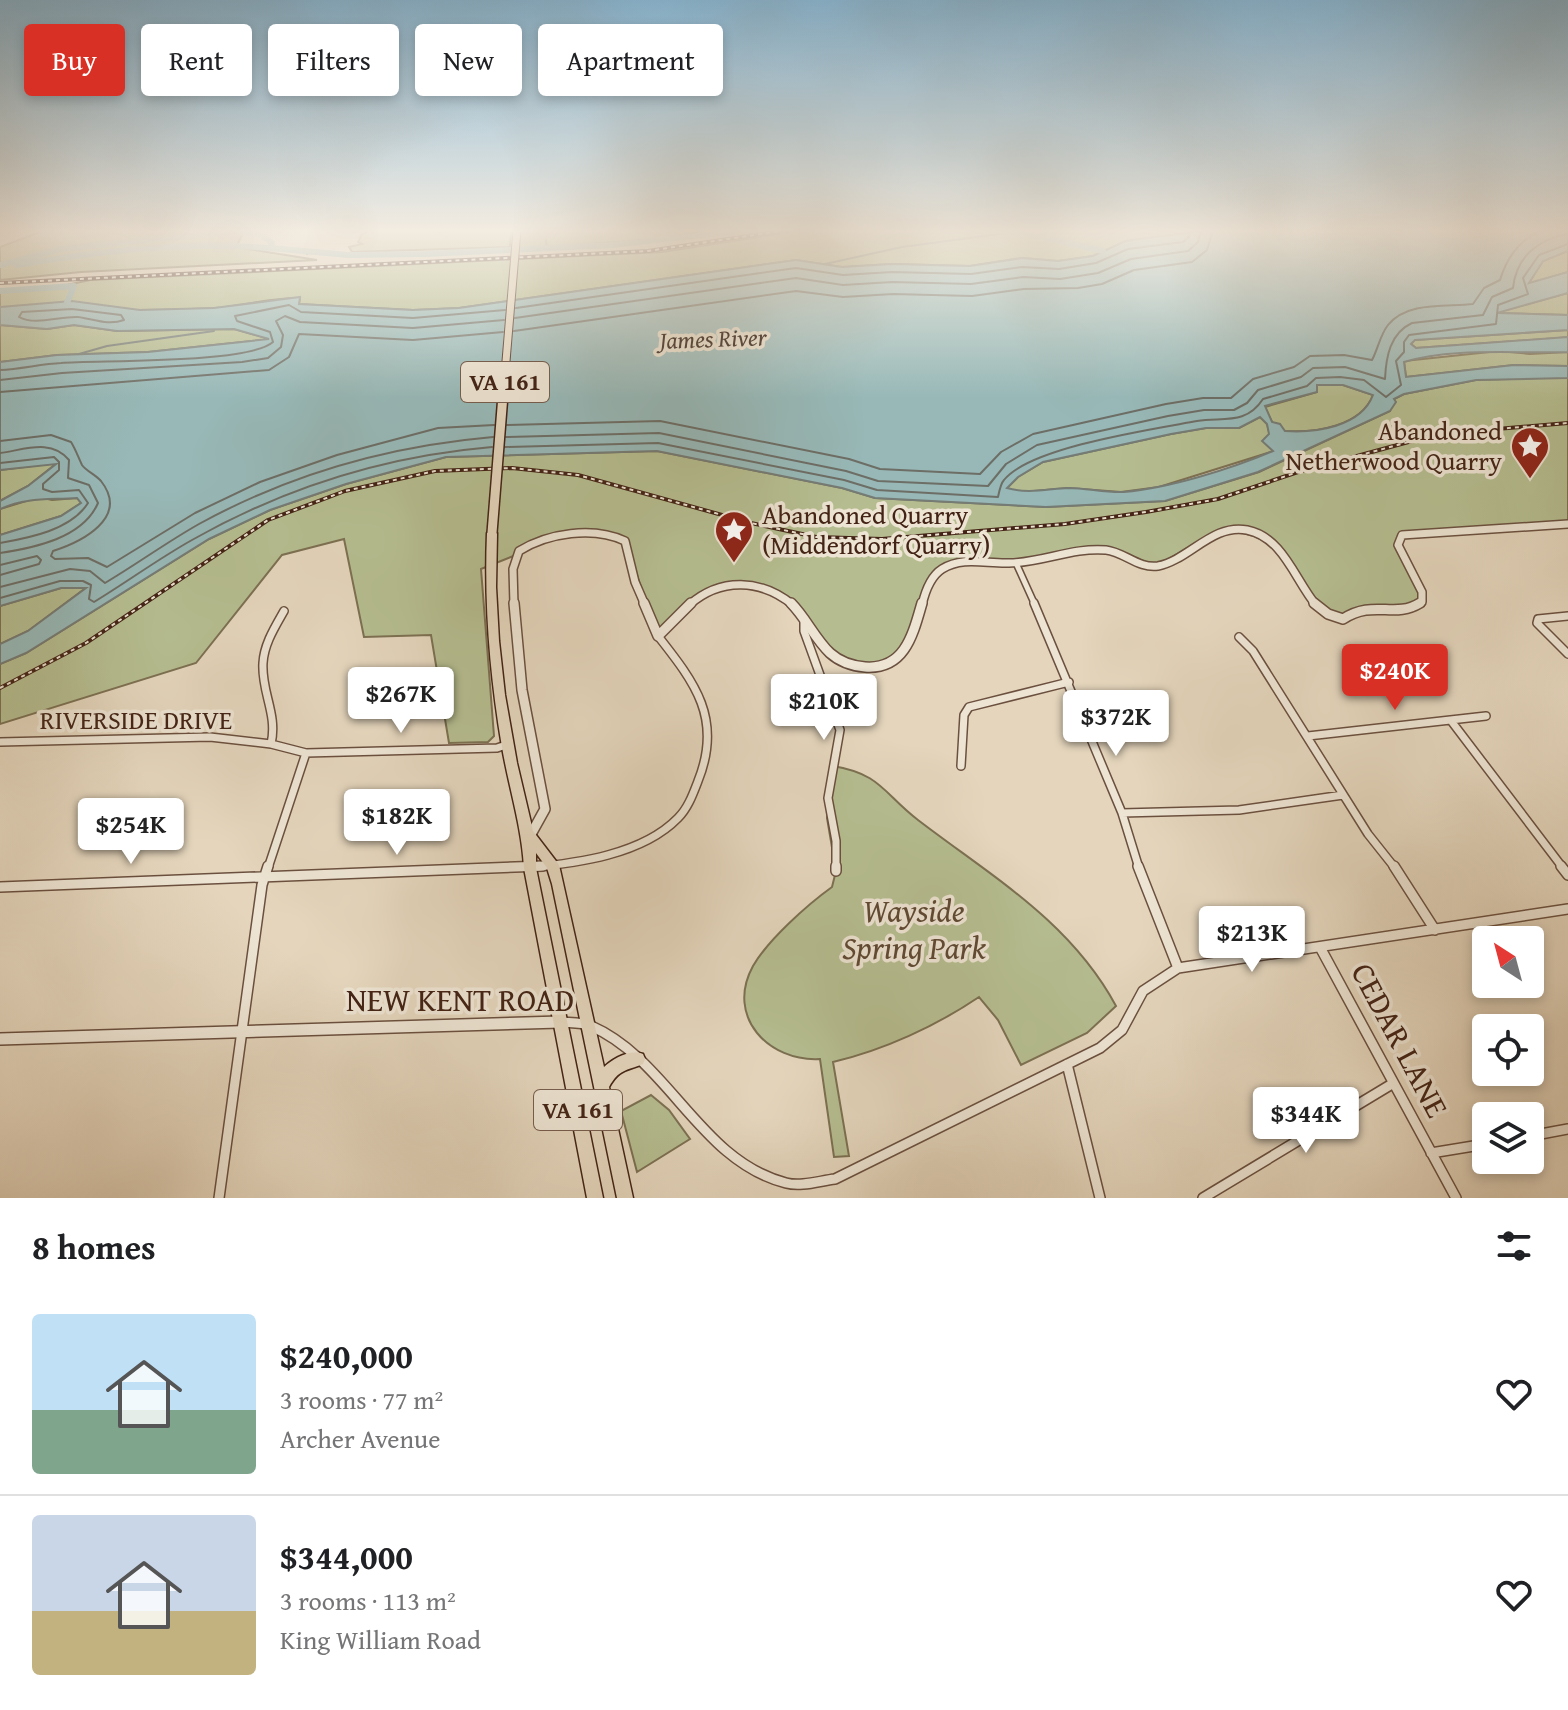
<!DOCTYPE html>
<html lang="en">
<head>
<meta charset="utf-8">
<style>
  body { margin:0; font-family:"Gentium Book Plus",serif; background:#f2f2f2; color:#202124; height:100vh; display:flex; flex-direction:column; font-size:30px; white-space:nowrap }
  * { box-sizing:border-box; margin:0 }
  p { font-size:26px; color:#757577 }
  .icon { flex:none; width:44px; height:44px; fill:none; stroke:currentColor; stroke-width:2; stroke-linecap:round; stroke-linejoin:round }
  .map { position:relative; height:1198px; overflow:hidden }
  .details { display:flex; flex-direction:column; background:#fff; flex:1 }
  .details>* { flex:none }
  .guide { position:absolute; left:24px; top:24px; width:800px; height:72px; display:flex; gap:16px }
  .needle { width:52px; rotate:324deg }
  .buttons { position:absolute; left:1472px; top:926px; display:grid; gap:16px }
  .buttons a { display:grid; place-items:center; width:72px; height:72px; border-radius:8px; background:#fff; box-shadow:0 4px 12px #0003; font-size:40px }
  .price { position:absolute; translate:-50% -68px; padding:0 18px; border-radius:8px; background:#fff; color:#222; font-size:26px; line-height:52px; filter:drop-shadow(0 2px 4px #0008) }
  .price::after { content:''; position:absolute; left:50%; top:48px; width:24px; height:18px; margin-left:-12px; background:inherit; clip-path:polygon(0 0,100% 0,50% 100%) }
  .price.active { background:#d93025; color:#fff }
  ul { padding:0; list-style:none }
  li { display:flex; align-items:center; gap:24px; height:200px; padding:0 32px }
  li+li { border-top:2px solid #e0e0e0 }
  li span { display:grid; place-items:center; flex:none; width:224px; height:160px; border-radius:8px; color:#555 }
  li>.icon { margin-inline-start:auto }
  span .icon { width:96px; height:96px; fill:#fffc; stroke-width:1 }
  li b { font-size:34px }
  h2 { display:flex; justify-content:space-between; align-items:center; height:96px; padding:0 32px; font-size:34px }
  .tag { padding:0 28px; border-radius:8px; background:#fff; box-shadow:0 4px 12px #0003; font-size:28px; line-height:72px }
  .tag.active { background:#d93025; color:#fff }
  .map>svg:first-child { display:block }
  .green { fill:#b5bd90; stroke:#7c7052; stroke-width:2 }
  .water { fill:#97b8b7; stroke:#757c76; stroke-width:2; fill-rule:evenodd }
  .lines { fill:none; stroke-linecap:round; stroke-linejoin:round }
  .shore { stroke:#6d6e66; stroke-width:2 }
  .stream { stroke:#757c76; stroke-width:2 }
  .canal { stroke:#97b8b7; stroke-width:6 }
  .minor-far2-casing { stroke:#6b503f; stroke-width:8 }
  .minor-far1-casing { stroke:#6b503f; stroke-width:10 }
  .minor-casing { stroke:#6b503f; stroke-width:12 }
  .tertiary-far2-casing { stroke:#6b503f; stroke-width:10 }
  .tertiary-far1-casing { stroke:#6b503f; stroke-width:12 }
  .tertiary-casing { stroke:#6b503f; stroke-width:14 }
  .primary-casing { stroke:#432315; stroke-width:3 }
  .minor-far2 { stroke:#ede4d3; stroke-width:5 }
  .minor-far1 { stroke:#ede4d3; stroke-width:7 }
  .minor { stroke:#ede4d3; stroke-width:9 }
  .tertiary-far2 { stroke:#ede4d3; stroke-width:7 }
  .tertiary-far1 { stroke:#ede4d3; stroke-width:9 }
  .tertiary { stroke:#ede4d3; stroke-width:11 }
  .primary { fill:#e4d5bc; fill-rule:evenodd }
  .rail-casing { stroke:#432315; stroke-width:4 }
  .rail { stroke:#ede4d3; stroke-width:2; stroke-dasharray:4; stroke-linecap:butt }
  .primary-bridge-far1-casing { stroke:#432315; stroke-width:9; stroke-linecap:butt }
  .primary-bridge-casing { stroke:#432315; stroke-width:12; stroke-linecap:butt }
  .primary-bridge-far1 { stroke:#e4d5bc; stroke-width:7 }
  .primary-bridge { stroke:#e4d5bc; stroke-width:9 }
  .labels { text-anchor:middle; stroke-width:7; stroke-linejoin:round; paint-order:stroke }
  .far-water-label { font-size:24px; font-style:italic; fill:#58483e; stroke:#ede4d3 }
  .shield { fill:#ede4d3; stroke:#765d4e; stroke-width:2 }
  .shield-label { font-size:24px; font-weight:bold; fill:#432315 }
  .poi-label { font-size:26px; fill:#432315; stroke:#ede4d3; text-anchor:end }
  .street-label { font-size:26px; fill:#432315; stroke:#ede4d3 }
  .near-park-label { font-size:32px; font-style:italic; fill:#604a34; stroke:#ede4d3 }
  .near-street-label { font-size:32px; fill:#432315; stroke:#ede4d3 }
</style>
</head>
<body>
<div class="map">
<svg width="1568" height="1198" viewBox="0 0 1568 1198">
  <rect width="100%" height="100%" fill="#e4d5bc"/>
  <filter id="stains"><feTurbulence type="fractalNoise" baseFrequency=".0025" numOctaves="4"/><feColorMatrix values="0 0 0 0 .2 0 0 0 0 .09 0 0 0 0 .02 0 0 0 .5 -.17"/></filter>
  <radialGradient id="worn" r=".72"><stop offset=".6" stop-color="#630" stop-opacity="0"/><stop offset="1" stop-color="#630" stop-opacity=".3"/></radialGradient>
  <!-- green -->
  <path class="green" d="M 45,230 L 245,230 L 236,247 L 317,260 L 81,272 L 0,280 L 0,247 Z
    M 373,230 L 428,230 L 440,233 L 456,230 L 511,230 L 510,247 L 352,252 L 349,247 L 362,244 L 358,242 L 362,234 Z
    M 519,230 L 713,230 L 649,240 L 516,249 Z
    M 804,230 L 1208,230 L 1126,241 L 1093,256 L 1058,261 L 1022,258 L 970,266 L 892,264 L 842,267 L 796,260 L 459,308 L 413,310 L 299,304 L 300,298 C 273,297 243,306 215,308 C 143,312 71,309 0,309 L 0,291 L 62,286 L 90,280 L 662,252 Z
    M 1568,251 L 1568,272 L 1528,284 L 1543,261 Z
    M 1568,293 L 1568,315 L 1494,313 Z
    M 0,325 L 47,329 L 74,325 L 117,331 L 234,329 L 270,339 L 148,352 L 57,355 L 0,362 Z
    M 1568,330 L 1568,337 L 1558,338 L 1416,348 L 1411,344 L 1414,340 Z
    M 1499,351 L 1530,354 L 1568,352 L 1568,366 L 1514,365 L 1406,377 L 1404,361 Z
    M 1538,378 L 1568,378 L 1568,524 L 1399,539 L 1422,592 L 1422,602 C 1410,604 1399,607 1387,607 C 1367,608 1359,605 1343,619 L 1327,617 C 1296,575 1272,517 1211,536 C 1193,542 1174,557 1157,566 L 1119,552 L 1086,550 L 1016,563 L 959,562 L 936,576 L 920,606 L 910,646 L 881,667 L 842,662 L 791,603 L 757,584 L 711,590 L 658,636 L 625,541 L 586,535 L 535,542 L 516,555 L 481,569 L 494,736 L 488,742 L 449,743 L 431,635 L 364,637 L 344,539 L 282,555 L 196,663 L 0,724 L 0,664 L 26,653 L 209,539 L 270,510 L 346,484 L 446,457 L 657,451 L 842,488 L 875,498 L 1046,507 L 1165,501 L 1259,472 L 1390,411 L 1394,399 L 1404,394 L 1476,380 Z
    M 1317,385 L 1343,385 L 1373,395 C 1361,426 1316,433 1285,431 L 1272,422 L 1265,407 L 1317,392 Z
    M 1260,417 L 1267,424 L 1274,451 L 1159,487 L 1121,492 L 1068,488 L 1022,492 L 1006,489 L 1018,477 L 1043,462 L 1171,434 L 1206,428 L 1239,428 Z
    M 57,463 L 28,486 L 0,501 L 0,470 Z
    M 39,497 L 52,500 L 77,498 L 81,503 L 61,516 L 0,535 L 0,509 Z
    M 87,587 L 28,631 L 0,644 L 0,606 L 61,588 Z
    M 833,766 C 881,774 883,793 918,820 C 991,876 1070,921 1116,1006 L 1087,1033 L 1021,1065 L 998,1020 L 979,997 C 936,1026 884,1050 833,1062 L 849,1156 L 834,1157 L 820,1059 C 769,1062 725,1017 753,966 C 768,940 807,905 832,887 L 836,871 L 827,818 Z
    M 651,1095 L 669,1110 L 690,1139 L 637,1172 L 621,1111 Z"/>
  <!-- water -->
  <path class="water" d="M 1208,230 L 1568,230 L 1568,251 L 1543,261 L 1529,283 L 1568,272 L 1568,293 L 1497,313 L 1568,315 L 1568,330 L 1415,340 L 1411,344 L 1416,348 L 1568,337 L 1568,352 C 1516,354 1453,347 1404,362 L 1406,377 L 1514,365 L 1568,366 L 1568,378 L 1476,380 L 1404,394 L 1394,399 L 1396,402 L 1390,411 L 1258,472 L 1165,501 L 1046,507 L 875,498 L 842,488 L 657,451 L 446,457 L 346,484 L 270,510 L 209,539 L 26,653 L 0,664 L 0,644 L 28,631 L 86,588 L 61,588 L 0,606 L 0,535 L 61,516 L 81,503 L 77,498 C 47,500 28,497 0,509 L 0,501 L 28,486 L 56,464 L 0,470 L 0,362 L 57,355 L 148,352 L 269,339 L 234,329 L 117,331 L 74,325 L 47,329 L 0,325 L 0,307 L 72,301 L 140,310 L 214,308 L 300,297 L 299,304 L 413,310 L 459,308 L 796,260 L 842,267 L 892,264 L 970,266 L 1022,258 L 1058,261 L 1093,256 L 1126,241 ZM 1317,385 L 1343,385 L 1373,395 C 1361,427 1316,433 1285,431 L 1280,424 L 1272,422 L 1265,406 L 1317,392 ZM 1260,417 L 1267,424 L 1269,434 L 1262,441 L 1273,451 C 1231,469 1169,488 1124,492 C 1105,493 1087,488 1068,488 C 1048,489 1027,494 1007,488 L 1018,477 L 1043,462 L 1171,434 L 1206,428 L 1239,428 Z"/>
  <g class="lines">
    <!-- shore -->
    <path class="shore" d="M 516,308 L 796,268 L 843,275 L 892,272 L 971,274 L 1022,267 L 1059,269 L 1096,263 L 1128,249 L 1183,242 L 1189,237 L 1190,230
      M 72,309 L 121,315 L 124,320 C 108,326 94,319 78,317 C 60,316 35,326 19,317 L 22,312 Z
      M 515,318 L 796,278 L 843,285 L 892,282 L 971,284 L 1023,277 L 1060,279 L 1098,273 L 1131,259 L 1188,251 L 1198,242 L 1201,230
      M 514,331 L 796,291 L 843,297 L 893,294 L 972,296 L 1024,289 L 1078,288 L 1102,284 L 1134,270 L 1192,262 L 1207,250 L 1213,230
      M 0,370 C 21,369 41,364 61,363 C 101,360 248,364 273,342 L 270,332 L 237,321 L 235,316 L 289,305 L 301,312 L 413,318 L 505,310
      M 0,380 L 62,373 L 242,362 L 268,358 L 281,347 L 283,335 L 276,321 L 285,316 L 300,322 L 413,328 L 504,320
      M 0,392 L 269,370 L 289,357 L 299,334 L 413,340 L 503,332
      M 507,425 L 660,421 L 849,459 L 880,469 L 980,474 L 1001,452 L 1033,434 L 1166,404 L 1203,398 L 1231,398 L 1253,379 L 1294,367 L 1310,356 L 1344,355 L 1372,360 C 1378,349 1380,335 1388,325 C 1407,301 1446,307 1473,304 L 1484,288 L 1500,280 C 1507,257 1519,240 1541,230
      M 506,437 L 659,433 L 846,471 L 878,481 L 988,486 L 1006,464 L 1037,445 L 1168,416 L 1204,410 L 1234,410 L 1247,403 L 1258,390 L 1301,377 L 1313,368 L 1345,367 L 1385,379 C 1386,357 1390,333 1412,323 L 1483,315 L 1492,297 L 1513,288 C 1516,257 1538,239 1568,234
      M 0,441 L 51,435 L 71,442 C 76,450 78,457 82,465 C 86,471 96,475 101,481 C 130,518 81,542 53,551 L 51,556 L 55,559 L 88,558 L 107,567 L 195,513 L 260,482 L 337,455 L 438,428 L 494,425
      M 505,447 L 658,443 L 844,480 L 877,490 L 998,497 C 999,492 1001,483 1004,480 C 1030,447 1154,429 1197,421 C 1224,417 1246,425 1263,399 L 1307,386 L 1316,378 L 1340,377 L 1364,380 L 1386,397 L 1401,385 L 1396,361 L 1404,352 L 1404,342 L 1409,335 L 1496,324 L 1498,305 L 1528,294 L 1523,278 L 1539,255 L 1568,244
      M 0,453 C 24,450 51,438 69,460 L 68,478 L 89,485 L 98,503 C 83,538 34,548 0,553
      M 0,463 L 54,457 L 59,462 L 59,470 L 43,484 L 43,489 L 52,492 L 79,490 L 88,503 C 71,530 29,538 0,543
      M 0,565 L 37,556 L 41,560 L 39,564 L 0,575
      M 0,587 L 70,569 L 90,571 L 105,583 C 137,564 167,542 199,524 C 290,474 390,446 493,437
      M 0,598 L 60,581 L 83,581 L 91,585 L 89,599 L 94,602 C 127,582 158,559 192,540 C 284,488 386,456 492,447"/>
    <!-- stream -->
    <path class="stream" d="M 546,240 L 547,249
      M 307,254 L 309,250
      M 825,264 L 902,247 L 1030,230
      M 79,354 L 107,346 L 214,331"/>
    <!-- canal -->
    <path class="canal" d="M 996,230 L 1029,234 L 1103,251
      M 0,265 L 61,249 L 234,231 L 260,234 L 272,243 L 270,248 L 348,255 L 426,254 L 612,245 L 746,230
      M 17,265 C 101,251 185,241 270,248
      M 0,291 L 74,286 L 66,305"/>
    <defs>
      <path id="minor-far2" d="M 1016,563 L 1035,605"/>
      <path id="minor-far1" d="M 1034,603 L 1122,813 L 1139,868
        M 1568,616 L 1538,619 L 1537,623 L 1568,654
        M 804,622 L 804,631 L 840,730 L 828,798 L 836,841 L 836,868
        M 1239,637 L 1253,651 L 1368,834 L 1395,868
        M 1452,722 L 1563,868
        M 1308,736 L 1486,716
        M 0,742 L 210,737 L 271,744 L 306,753 L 497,748 L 506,745
        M 271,744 C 278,714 261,692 263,663 C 264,644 275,627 284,611
        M 961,766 L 964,715 L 969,707 L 1069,682
        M 1122,813 L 1239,810 L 1343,795
        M 268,868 L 306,753
        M 528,868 C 577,863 642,855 678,818 C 688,808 693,794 698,781 C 723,719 695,683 658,636"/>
      <path id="minor" d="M 836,866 L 836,871
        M 1138,866 L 1178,968
        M 1394,866 L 1435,930
        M 1561,866 L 1568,875
        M 0,887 L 543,866
        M 1321,949 L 1456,1198
        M 560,1022 C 570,1023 581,1022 591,1026 C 669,1060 700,1161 786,1183 C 801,1187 819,1181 835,1179 L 1100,1048 L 1122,1030 L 1143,991 L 1178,968 L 1568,909
        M 1067,1064 L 1100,1198
        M 1530,1136 L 1568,1129
        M 1431,1153 L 1486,1144
        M 219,1198 L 262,885 L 268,866
        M 1203,1198 L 1392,1084"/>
      <path id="tertiary-far2" d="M 514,605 L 513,569 L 519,551 C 548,533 593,526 625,541 L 635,582 L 645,605
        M 689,605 C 721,577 761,579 793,605
        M 922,605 C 925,592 931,576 942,569 C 963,556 986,564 1009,563 C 1041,563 1073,547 1106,550 C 1124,552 1139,569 1158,566 C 1189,560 1213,523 1247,530 C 1283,537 1295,580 1316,605
        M 1416,605 L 1422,602 L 1422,592 L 1398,545 L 1402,535 L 1568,524"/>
      <path id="tertiary-far1" d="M 514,603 L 522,690 L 545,809 L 530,836
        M 644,603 L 658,636 L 691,603
        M 791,603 C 806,618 815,639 830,653 C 840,662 853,666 865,667 C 905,670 913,634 922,603
        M 1314,603 L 1328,614 L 1343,619 C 1374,599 1394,619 1420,603"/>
      <path id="tertiary" d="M 0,1039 L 560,1022"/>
      <path id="primary" d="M 492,530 L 497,533 L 496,587 L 499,641 L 505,695 L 517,763 L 533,831 L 559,865 L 604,1067 C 614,1058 630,1049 643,1054 L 645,1059 L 643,1064 C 626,1071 619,1069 609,1087 L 633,1198 L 617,1198 L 552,884 L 547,868 L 536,853 L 536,868 L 603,1198 L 587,1198 L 524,868 C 522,827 509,788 502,747 C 490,676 484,605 487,533 Z"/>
    </defs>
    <!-- minor-far2 casing -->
    <use href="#minor-far2" class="minor-far2-casing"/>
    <!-- minor-far1 casing -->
    <use href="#minor-far1" class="minor-far1-casing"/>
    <!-- minor casing -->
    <use href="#minor" class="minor-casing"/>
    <!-- tertiary-far2 casing -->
    <use href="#tertiary-far2" class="tertiary-far2-casing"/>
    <!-- tertiary-far1 casing -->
    <use href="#tertiary-far1" class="tertiary-far1-casing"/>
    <!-- tertiary casing -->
    <use href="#tertiary" class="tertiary-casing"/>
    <!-- primary casing -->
    <use href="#primary" class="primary-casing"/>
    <!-- minor-far2 -->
    <use href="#minor-far2" class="minor-far2"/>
    <!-- minor-far1 -->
    <use href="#minor-far1" class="minor-far1"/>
    <!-- minor -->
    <use href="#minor" class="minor"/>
    <!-- tertiary-far2 -->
    <use href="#tertiary-far2" class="tertiary-far2"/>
    <!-- tertiary-far1 -->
    <use href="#tertiary-far1" class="tertiary-far1"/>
    <!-- tertiary -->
    <use href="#tertiary" class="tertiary"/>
    <!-- primary -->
    <use href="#primary" class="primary"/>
    <defs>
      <path id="rail" d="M 0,283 L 648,251 L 788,230
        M 0,688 L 86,643 L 268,520 L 345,491 L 435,471 L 512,468 L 578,475 L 751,523 L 816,537 L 882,539 L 1065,524 L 1146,512 L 1218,499 L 1298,472 L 1438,434 L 1568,423"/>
    </defs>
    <!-- rail casing -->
    <use href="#rail" class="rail-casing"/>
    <!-- rail -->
    <use href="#rail" class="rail"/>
    <defs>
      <path id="primary-bridge-far1" d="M 503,397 L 517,230"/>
      <path id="primary-bridge" d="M 492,533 L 503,395"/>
    </defs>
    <!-- primary-bridge-far1 casing -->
    <use href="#primary-bridge-far1" class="primary-bridge-far1-casing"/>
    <!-- primary-bridge casing -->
    <use href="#primary-bridge" class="primary-bridge-casing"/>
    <!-- primary-bridge-far1 -->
    <use href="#primary-bridge-far1" class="primary-bridge-far1"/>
    <!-- primary-bridge -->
    <use href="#primary-bridge" class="primary-bridge"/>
  </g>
  <!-- sky -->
  <linearGradient id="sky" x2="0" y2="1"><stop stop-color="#87b6d4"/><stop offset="0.58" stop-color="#f3ece1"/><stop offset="1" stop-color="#f3ece1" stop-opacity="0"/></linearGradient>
  <rect width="1568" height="398" fill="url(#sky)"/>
  <!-- icons -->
  <defs>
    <symbol id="sight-pin" viewBox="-11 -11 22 30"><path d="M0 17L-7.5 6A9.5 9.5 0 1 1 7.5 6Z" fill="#8f2418" stroke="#ede4d3"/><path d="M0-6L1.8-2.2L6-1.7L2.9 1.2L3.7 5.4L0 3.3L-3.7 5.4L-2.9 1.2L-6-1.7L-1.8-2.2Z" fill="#fff"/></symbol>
  </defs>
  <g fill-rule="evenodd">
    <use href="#sight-pin" x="1508" y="424" width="44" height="60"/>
    <use href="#sight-pin" x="712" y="508" width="44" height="60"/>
  </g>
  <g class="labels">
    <!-- far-water labels -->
    <g class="far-water-label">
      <text transform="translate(713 339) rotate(-2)" y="8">James River</text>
    </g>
    <!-- shield labels -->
    <g class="shield">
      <rect x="461" y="362" width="88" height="40" rx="6"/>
      <rect x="534" y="1090" width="88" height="40" rx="6"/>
    </g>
    <g class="shield-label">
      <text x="505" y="390">VA 161</text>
      <text x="578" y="1118">VA 161</text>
    </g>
    <!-- poi labels -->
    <g class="poi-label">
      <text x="1502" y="440">Abandoned<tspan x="1502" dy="30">Netherwood Quarry</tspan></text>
      <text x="762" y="524" text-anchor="start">Abandoned Quarry<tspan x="762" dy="30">(Middendorf Quarry)</tspan></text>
    </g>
    <!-- street labels -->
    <g class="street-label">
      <text x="136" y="729">RIVERSIDE DRIVE</text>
    </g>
    <!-- near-park labels -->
    <g class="near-park-label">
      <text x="914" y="922">Wayside<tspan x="914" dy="37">Spring Park</tspan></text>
    </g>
    <!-- near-street labels -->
    <g class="near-street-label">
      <text x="460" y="1011">NEW KENT ROAD</text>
      <text transform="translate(1400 1040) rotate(62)" y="11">CEDAR LANE</text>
    </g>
  </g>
  <rect width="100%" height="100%" filter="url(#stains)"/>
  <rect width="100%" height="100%" fill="url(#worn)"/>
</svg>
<div class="buttons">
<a><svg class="needle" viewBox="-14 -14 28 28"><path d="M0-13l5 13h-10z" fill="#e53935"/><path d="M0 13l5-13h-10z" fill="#757577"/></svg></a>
<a><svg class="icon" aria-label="locate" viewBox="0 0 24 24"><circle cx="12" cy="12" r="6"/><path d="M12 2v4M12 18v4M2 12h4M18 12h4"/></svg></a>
<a><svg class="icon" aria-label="layers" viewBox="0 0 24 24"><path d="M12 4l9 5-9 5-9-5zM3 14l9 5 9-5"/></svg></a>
</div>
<b class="price active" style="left:1395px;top:712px">$240K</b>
<b class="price" style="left:401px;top:735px">$267K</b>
<b class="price" style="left:824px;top:742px">$210K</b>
<b class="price" style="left:1116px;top:758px">$372K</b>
<b class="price" style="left:397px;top:857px">$182K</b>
<b class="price" style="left:131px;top:866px">$254K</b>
<b class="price" style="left:1252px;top:974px">$213K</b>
<b class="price" style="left:1306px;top:1155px">$344K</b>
<div class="guide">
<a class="tag active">Buy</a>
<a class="tag">Rent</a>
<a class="tag">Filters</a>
<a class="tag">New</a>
<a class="tag">Apartment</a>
</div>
</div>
<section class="details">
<h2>8 homes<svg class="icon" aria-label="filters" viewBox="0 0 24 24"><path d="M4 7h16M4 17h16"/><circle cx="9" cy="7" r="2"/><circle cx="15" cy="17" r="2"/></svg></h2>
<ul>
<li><span style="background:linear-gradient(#bfe0f5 60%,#7fa58c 0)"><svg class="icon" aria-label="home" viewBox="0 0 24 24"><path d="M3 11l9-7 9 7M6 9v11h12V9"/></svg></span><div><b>$240,000</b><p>3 rooms · 77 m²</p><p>Archer Avenue</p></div><svg class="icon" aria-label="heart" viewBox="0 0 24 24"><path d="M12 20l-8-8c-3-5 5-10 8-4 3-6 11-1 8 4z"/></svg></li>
<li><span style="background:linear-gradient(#c9d6e8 60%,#c2b280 0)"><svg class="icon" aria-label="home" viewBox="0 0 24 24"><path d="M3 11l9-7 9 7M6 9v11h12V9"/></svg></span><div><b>$344,000</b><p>3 rooms · 113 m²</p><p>King William Road</p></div><svg class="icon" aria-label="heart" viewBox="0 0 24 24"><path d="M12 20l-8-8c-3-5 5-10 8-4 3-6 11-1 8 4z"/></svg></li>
</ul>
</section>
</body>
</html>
